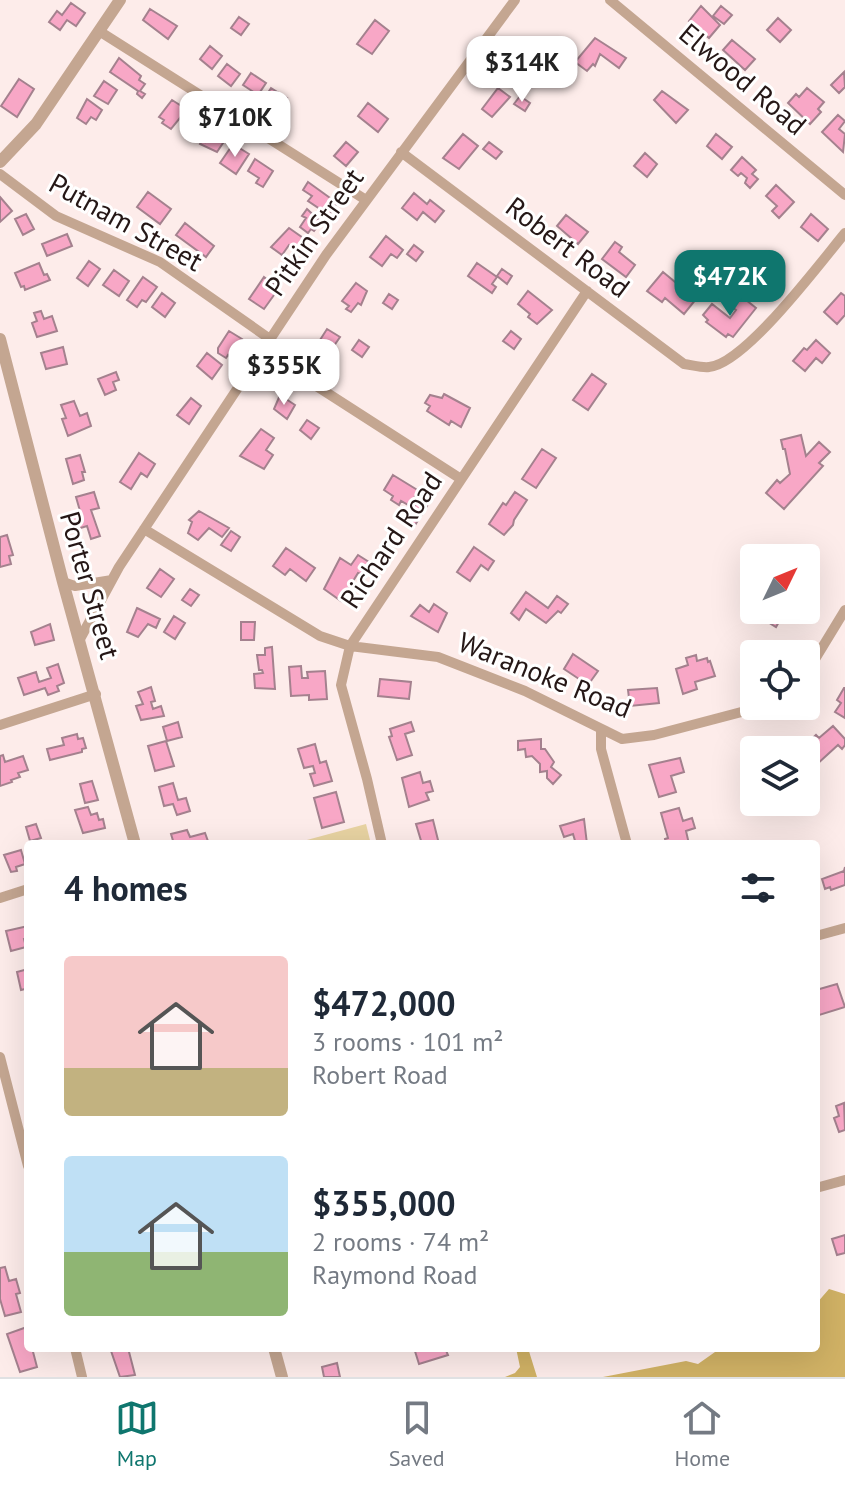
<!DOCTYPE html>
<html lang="en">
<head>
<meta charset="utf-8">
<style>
  body { margin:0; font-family:"PT Sans",sans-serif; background:#f6f6f7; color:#1f2937; height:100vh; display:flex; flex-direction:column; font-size:30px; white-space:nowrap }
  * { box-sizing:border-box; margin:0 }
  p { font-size:26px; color:#747a83 }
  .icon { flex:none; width:44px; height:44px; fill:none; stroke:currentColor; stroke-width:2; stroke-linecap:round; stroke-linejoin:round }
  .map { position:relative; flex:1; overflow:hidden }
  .details { position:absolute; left:24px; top:840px; width:796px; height:512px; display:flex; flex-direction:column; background:#fff; border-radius:8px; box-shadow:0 8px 32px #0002 }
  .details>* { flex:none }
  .needle { width:52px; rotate:47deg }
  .tools { position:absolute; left:740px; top:544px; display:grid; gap:16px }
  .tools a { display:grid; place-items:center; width:80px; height:80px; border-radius:8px; background:#fff; box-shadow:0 8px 32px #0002; font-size:40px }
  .price { position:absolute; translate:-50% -68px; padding:0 18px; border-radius:16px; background:#fff; color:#222; font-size:26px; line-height:52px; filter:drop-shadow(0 2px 4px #0008) }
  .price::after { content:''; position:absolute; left:50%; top:48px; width:24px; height:18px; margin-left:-12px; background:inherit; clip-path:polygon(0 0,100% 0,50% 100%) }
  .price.current { background:#0f766e; color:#fff }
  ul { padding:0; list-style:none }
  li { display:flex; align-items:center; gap:24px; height:200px; padding:0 40px }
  li span { display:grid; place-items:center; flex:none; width:224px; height:160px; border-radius:8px; color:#555 }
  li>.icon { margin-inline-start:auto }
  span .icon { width:96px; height:96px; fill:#fffc; stroke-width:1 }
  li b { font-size:34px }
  h2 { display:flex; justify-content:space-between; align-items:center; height:96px; padding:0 40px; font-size:34px }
  .tabs { display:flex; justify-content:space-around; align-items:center; height:112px; border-top:2px solid #e0e1e3; background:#fff; font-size:22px; color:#747a83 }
  .tabs a { display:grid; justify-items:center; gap:4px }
  .tabs .current { color:#0f766e }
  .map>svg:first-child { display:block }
  .green { fill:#e8d3a2 }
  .forest { fill:#d1b265 }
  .building { fill:#f8a7c6; stroke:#a4818e; stroke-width:2 }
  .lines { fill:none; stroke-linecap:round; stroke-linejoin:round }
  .minor { stroke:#c4a691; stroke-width:10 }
  .tertiary { stroke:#c4a691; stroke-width:12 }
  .labels { text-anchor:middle; stroke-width:6; stroke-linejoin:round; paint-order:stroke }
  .street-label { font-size:28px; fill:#251716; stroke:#fff }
</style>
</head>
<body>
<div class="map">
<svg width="845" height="1377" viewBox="0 0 845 1377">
  <rect width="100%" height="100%" fill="#fdecea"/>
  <!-- green -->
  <path class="green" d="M 366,824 L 371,844 L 292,844 Z"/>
  <!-- forest -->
  <path class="forest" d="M 829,1289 L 845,1294 L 845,1377 L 603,1377 L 686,1361 L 698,1364 L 715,1352 L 741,1348 L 816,1348 L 816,1304 Z
    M 516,1348 L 528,1348 L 537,1377 L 505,1377 L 515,1373 L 520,1367 Z"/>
  <!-- building -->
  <path class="building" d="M 71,3 L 85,13 L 76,26 L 67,20 L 60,30 L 49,22 L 57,11 L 62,15 Z
    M 701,6 L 720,25 L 709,38 L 689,21 Z
    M 721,6 L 732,15 L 724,24 L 713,16 Z
    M 150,9 L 177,26 L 168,39 L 143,20 Z
    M 239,17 L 249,24 L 241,35 L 231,28 Z
    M 778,18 L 791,30 L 780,42 L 767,30 Z
    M 375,20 L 389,31 L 372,54 L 357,44 Z
    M 595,38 L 626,58 L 619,68 L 600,54 L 595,66 L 593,64 L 587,71 L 575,62 Z
    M 732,40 L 755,59 L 745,70 L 723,50 Z
    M 210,46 L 222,56 L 212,69 L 200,59 Z
    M 119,58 L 141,76 L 139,80 L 145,84 L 140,91 L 145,94 L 142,98 L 137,94 L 138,91 L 110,72 Z
    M 227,64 L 240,74 L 231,86 L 218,76 Z
    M 844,72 L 845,87 L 839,93 L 831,85 Z
    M 251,73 L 266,83 L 258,95 L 243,85 Z
    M 19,79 L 34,89 L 17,117 L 1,106 Z
    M 104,81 L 117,90 L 108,104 L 94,96 Z
    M 271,88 L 287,98 L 280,109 L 264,99 Z
    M 498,88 L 510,97 L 492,117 L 482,109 Z
    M 807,88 L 824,102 L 818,109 L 821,112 L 810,124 L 788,103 L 796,94 L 799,97 Z
    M 662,91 L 688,110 L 676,123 L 654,100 Z
    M 520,96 L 530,103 L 525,111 L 514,104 Z
    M 87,99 L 102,110 L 96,120 L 91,117 L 86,124 L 77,118 Z
    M 172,100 L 183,107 L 181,111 L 184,113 L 171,129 L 162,123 L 164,120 L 159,117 Z
    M 368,103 L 388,119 L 378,132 L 358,116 Z
    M 838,115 L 845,121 L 839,129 L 845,134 L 843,152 L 822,132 Z
    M 212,131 L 225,140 L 217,152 L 200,144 L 202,140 L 205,142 Z
    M 463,134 L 478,146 L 459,169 L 443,158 Z
    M 716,134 L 732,147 L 722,159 L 707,146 Z
    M 346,142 L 358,152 L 346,166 L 334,156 Z
    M 489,142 L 502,152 L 496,159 L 483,149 Z
    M 233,144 L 249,154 L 236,174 L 220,163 Z
    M 645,153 L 657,164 L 647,177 L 634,166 Z
    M 742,157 L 756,170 L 752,174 L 758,179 L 750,188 L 745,183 L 747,178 L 741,173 L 738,176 L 731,170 Z
    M 255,159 L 273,171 L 263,187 L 256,183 L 259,178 L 248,171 Z
    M 308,182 L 337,203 L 329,215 L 308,201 L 312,196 L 303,190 Z
    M 776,185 L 794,202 L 779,218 L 772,211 L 777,206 L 766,196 Z
    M 148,192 L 171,209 L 160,224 L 137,207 Z
    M 414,193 L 427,204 L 430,200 L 444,211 L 435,222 L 423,212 L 417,220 L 402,208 Z
    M 0,197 L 12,211 L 0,222 Z
    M 307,209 L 321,222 L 314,231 L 311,229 L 308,233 L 300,227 L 306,218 L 302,216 Z
    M 26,214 L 34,229 L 23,235 L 15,219 Z
    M 811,214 L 828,229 L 818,241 L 801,227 Z
    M 566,215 L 588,232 L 578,244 L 557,226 Z
    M 185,223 L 214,246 L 206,257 L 176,235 Z
    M 289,228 L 306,240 L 298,251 L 289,245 L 282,255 L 271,247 Z
    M 67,234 L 72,246 L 47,256 L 42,244 Z
    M 386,236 L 403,250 L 397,258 L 391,254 L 382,266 L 370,257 Z
    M 615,242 L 622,247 L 619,252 L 635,265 L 626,277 L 602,259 Z
    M 414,245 L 423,252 L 416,261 L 407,254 Z
    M 89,261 L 100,269 L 88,286 L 77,278 Z
    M 39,263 L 44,275 L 47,274 L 50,280 L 25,290 L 24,286 L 21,287 L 15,273 Z
    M 477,263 L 497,277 L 492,284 L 496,287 L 492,293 L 468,276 Z
    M 502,269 L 512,276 L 507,284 L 497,276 Z
    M 114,270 L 129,281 L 119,296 L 103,285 Z
    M 663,272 L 686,291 L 691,285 L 701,293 L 684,314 L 665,298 L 662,302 L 647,291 Z
    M 143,277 L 157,287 L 146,302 L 142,300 L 137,307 L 127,300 Z
    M 264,277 L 279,288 L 264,309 L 249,299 Z
    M 356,283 L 367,291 L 361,305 L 358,303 L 351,312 L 346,309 L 349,306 L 342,301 Z
    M 528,291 L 552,310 L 537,324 L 528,317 L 530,314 L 518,304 Z
    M 162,293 L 175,303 L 165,317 L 152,307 Z
    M 841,293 L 845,296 L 845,315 L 837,324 L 824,312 Z
    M 389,294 L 398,300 L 392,309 L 383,303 Z
    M 741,296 L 756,308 L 733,337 L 728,334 L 726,337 L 706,322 L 708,320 L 703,315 L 712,304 L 730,318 L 736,310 L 732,307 Z
    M 41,311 L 44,319 L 52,316 L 57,331 L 37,337 L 32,323 L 37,321 L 34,313 Z
    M 327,329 L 340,337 L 327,356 L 325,354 L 323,357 L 313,351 Z
    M 229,331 L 242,339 L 231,357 L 228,355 L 226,358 L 218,353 L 218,348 Z
    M 511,331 L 521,339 L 514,349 L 503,341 Z
    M 359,340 L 369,347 L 362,357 L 352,350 Z
    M 816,340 L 830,353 L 822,363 L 816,358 L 805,371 L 793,361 L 804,348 L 807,350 Z
    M 63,347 L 67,364 L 46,369 L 41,353 Z
    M 207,353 L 222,365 L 212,379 L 197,366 Z
    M 116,372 L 119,380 L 113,382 L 116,390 L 105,395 L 98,379 Z
    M 592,374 L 606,384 L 588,410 L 573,400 Z
    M 444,394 L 470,408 L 461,427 L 451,421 L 449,425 L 427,411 L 430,406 L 425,403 L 430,395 L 442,398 Z
    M 280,395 L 295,405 L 287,419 L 274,409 Z
    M 191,398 L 201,406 L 189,424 L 177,415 Z
    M 74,401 L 80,416 L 87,413 L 91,426 L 68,436 L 62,419 L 66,418 L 61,405 Z
    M 307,420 L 319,428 L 311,439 L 300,430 Z
    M 261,429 L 274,438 L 266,450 L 273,455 L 264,469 L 240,456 Z
    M 801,435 L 806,456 L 819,442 L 830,452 L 819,463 L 823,466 L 784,509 L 766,493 L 777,480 L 780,483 L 790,474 L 785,449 L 783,449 L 781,440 Z
    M 542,449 L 556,458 L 536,488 L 522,479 Z
    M 139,453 L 155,464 L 147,477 L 141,473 L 131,489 L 120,482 Z
    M 80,455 L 85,472 L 82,472 L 84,480 L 73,484 L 66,459 Z
    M 393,475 L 419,491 L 414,498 L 427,506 L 415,525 L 407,520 L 415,505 L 411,503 L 410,506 L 401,501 L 399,505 L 391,500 L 393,496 L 384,490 Z
    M 94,492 L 99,508 L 91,510 L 100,536 L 91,539 L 87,526 L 74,530 L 69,514 L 80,511 L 76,497 Z
    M 515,492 L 527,500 L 514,520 L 513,525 L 504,535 L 489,524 L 503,503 L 506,505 Z
    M 199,511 L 229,528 L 222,537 L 209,528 L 198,540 L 188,533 L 192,522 L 189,520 Z
    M 231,531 L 240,537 L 231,551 L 221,545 Z
    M 7,535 L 13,555 L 9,556 L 11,564 L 0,567 L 0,537 Z
    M 474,547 L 494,561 L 488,570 L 481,565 L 470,581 L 457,572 Z
    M 286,548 L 315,568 L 306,581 L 290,569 L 285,575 L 273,566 Z
    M 358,555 L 369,562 L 361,574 L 358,573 L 341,601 L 324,589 L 340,558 L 351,565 Z
    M 160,569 L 174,579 L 161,597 L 147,588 Z
    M 190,589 L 199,595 L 191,606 L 182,600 Z
    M 526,592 L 548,608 L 557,596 L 568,604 L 561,613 L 558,611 L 546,623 L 526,609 L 519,620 L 511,613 Z
    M 434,604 L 447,613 L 438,632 L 411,616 L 420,605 L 429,612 Z
    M 137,608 L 160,619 L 156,628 L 148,624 L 138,637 L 127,632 Z
    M 762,610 L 789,610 L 786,615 L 784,613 L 776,627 L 758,616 Z
    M 174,616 L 185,623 L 175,639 L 164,632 Z
    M 241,622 L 255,622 L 254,640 L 241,640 Z
    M 50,624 L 54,640 L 35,645 L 31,632 Z
    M 272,647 L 275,689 L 255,688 L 254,674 L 263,673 L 262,670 L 259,670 L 257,655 L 265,655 L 265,648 Z
    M 573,654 L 598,671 L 588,685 L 564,669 Z
    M 696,655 L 697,661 L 707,658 L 708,662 L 710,661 L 715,676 L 695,682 L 697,689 L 683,694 L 676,669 L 688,665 L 686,658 Z
    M 58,664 L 64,683 L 57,686 L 59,691 L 48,695 L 45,688 L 24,695 L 18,678 L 36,672 L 39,682 L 51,678 L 47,668 Z
    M 301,666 L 302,678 L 308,678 L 307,672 L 325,671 L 327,699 L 309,700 L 309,695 L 291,696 L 289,667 Z
    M 380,679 L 411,682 L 409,699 L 378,696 Z
    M 151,687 L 155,701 L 151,702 L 153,709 L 161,706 L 164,716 L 141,720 L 136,706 L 143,704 L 138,692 Z
    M 657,688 L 659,703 L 630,706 L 628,690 Z
    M 844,688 L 845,688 L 845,718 L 835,712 L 841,703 L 837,700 Z
    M 178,722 L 182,737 L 167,741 L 163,727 Z
    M 411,722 L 414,731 L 405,734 L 412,755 L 397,760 L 389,737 L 392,736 L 390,729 Z
    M 833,726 L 845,739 L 845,745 L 842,749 L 838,745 L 815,766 L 806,757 L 806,750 L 800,750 L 816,735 L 819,738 Z
    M 77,734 L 78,739 L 83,738 L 86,748 L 82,749 L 82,752 L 50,760 L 47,749 L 64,745 L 62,738 Z
    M 541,739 L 541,749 L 545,749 L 554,762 L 551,767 L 561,775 L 553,784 L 547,778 L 547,771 L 540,772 L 540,764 L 532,756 L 526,757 L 525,749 L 518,750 L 518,741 Z
    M 166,741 L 174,766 L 155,771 L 148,746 Z
    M 315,744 L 320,763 L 326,761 L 332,781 L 314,786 L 310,774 L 315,773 L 313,766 L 304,768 L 298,749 Z
    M 754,752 L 754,769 L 745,769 L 742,758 Z
    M 3,755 L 5,762 L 23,756 L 28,770 L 18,773 L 20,777 L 11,780 L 12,782 L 0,786 L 0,756 Z
    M 680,758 L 684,772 L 671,776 L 676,792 L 659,797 L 649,765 Z
    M 420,772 L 423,783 L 430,781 L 433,791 L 426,793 L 429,800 L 409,807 L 402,778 Z
    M 92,781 L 98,800 L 85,803 L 80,784 Z
    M 173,783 L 178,800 L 186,798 L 190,811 L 177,815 L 173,804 L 164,806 L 159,787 Z
    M 336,792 L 344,822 L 322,828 L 314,798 Z
    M 88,807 L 91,815 L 97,813 L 99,820 L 103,819 L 105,828 L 83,833 L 75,810 Z
    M 679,808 L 683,821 L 692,818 L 695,828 L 686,831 L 689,844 L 666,844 L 665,839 L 668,838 L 661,813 Z
    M 584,819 L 587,844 L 576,844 L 573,834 L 564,837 L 560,826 Z
    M 433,820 L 439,844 L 422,844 L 416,824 Z
    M 36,824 L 41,838 L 30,841 L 26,827 Z
    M 187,830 L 190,837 L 205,833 L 209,844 L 174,844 L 171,834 Z
    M 21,850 L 25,864 L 16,867 L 17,871 L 11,872 L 4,855 Z
    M 845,867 L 845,885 L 831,890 L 830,887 L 825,889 L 822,879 L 844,871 Z
    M 28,926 L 28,938 L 24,939 L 26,947 L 11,951 L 6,931 Z
    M 28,969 L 28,1001 L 25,989 L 21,990 L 17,972 Z
    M 837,984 L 845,1007 L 816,1016 L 816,990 Z
    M 844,1103 L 845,1130 L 839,1132 L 834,1118 L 839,1116 L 836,1106 Z
    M 845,1235 L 845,1253 L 837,1255 L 832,1239 Z
    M 5,1267 L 9,1281 L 16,1279 L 20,1293 L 16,1294 L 21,1312 L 5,1316 L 0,1299 L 0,1268 Z
    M 27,1327 L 28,1348 L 32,1348 L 37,1367 L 20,1372 L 7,1334 Z
    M 110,1348 L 128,1348 L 135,1375 L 120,1377 Z
    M 414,1348 L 445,1348 L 448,1355 L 419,1364 Z
    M 337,1363 L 340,1377 L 324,1377 L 322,1367 Z"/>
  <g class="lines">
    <!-- minor -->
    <path class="minor" d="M 610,0 L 845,195
      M 99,31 L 366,200
      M 401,152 L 684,364 C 692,365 702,368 709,367 C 745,364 820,263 845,233
      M 0,174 L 56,216 L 160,262 L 270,339
      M 262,351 L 461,479
      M 144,529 L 320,636 L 350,646 L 438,657 L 525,691 L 622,739 L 654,735 L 764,706
      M 63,582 L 75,586 L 112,580
      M 80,639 L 119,567 L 326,255 L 515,0
      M 806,674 L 845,610
      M 0,725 L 96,694
      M 601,730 L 601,749 L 627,844
      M 382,844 L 367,779 L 341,685 L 350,646 L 587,291
      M 0,898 L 28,889
      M 816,936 L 845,928
      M 0,1057 L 28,1166
      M 816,1188 L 845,1180
      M 75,1348 L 82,1377"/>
    <!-- tertiary -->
    <path class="tertiary" d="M 0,162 L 36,124 L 120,0
      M 0,339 L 63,582 L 135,844
      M 274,1348 L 282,1377"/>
  </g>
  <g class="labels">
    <!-- street labels -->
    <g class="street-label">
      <text transform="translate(743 79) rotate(40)" y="10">Elwood Road</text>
      <text transform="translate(126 222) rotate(29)" y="10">Putnam Street</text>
      <text transform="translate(314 232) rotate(-55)" y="10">Pitkin Street</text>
      <text transform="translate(568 247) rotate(37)" y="10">Robert Road</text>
      <text transform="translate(391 540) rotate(-56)" y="10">Richard Road</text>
      <text transform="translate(90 585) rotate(74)" y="10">Porter Street</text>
      <text transform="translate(545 675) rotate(22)" y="10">Waranoke Road</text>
    </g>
  </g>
</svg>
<div class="tools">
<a><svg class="needle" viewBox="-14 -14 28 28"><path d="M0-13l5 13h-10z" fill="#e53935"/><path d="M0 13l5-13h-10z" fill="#747a83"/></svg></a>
<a><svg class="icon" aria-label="locate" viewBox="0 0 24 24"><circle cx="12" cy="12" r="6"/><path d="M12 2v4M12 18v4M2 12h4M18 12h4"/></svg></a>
<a><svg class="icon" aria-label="layers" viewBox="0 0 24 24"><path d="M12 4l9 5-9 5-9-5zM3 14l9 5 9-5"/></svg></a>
</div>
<b class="price" style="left:522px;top:104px">$314K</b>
<b class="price" style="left:235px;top:159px">$710K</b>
<b class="price current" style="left:730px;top:318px">$472K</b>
<b class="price" style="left:284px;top:407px">$355K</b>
<section class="details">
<h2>4 homes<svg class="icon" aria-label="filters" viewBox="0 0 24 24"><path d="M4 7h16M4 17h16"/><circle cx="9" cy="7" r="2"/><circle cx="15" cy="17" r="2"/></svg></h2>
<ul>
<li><span style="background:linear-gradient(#f6c9c9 70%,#c2b280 0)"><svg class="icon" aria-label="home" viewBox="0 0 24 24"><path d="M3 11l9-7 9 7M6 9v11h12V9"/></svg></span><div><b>$472,000</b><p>3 rooms · 101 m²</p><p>Robert Road</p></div></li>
<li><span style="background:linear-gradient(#bfe0f5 60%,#8fb573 0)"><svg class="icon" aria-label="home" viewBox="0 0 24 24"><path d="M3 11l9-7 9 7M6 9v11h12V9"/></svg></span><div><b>$355,000</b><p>2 rooms · 74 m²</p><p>Raymond Road</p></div></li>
</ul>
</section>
</div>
<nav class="tabs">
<a class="current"><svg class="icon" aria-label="map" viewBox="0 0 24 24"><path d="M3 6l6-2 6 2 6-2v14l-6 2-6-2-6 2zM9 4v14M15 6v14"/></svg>Map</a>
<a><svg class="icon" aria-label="saved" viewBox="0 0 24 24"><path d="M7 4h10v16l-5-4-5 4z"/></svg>Saved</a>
<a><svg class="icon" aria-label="home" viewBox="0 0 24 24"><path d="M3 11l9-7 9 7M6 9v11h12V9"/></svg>Home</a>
</nav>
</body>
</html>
